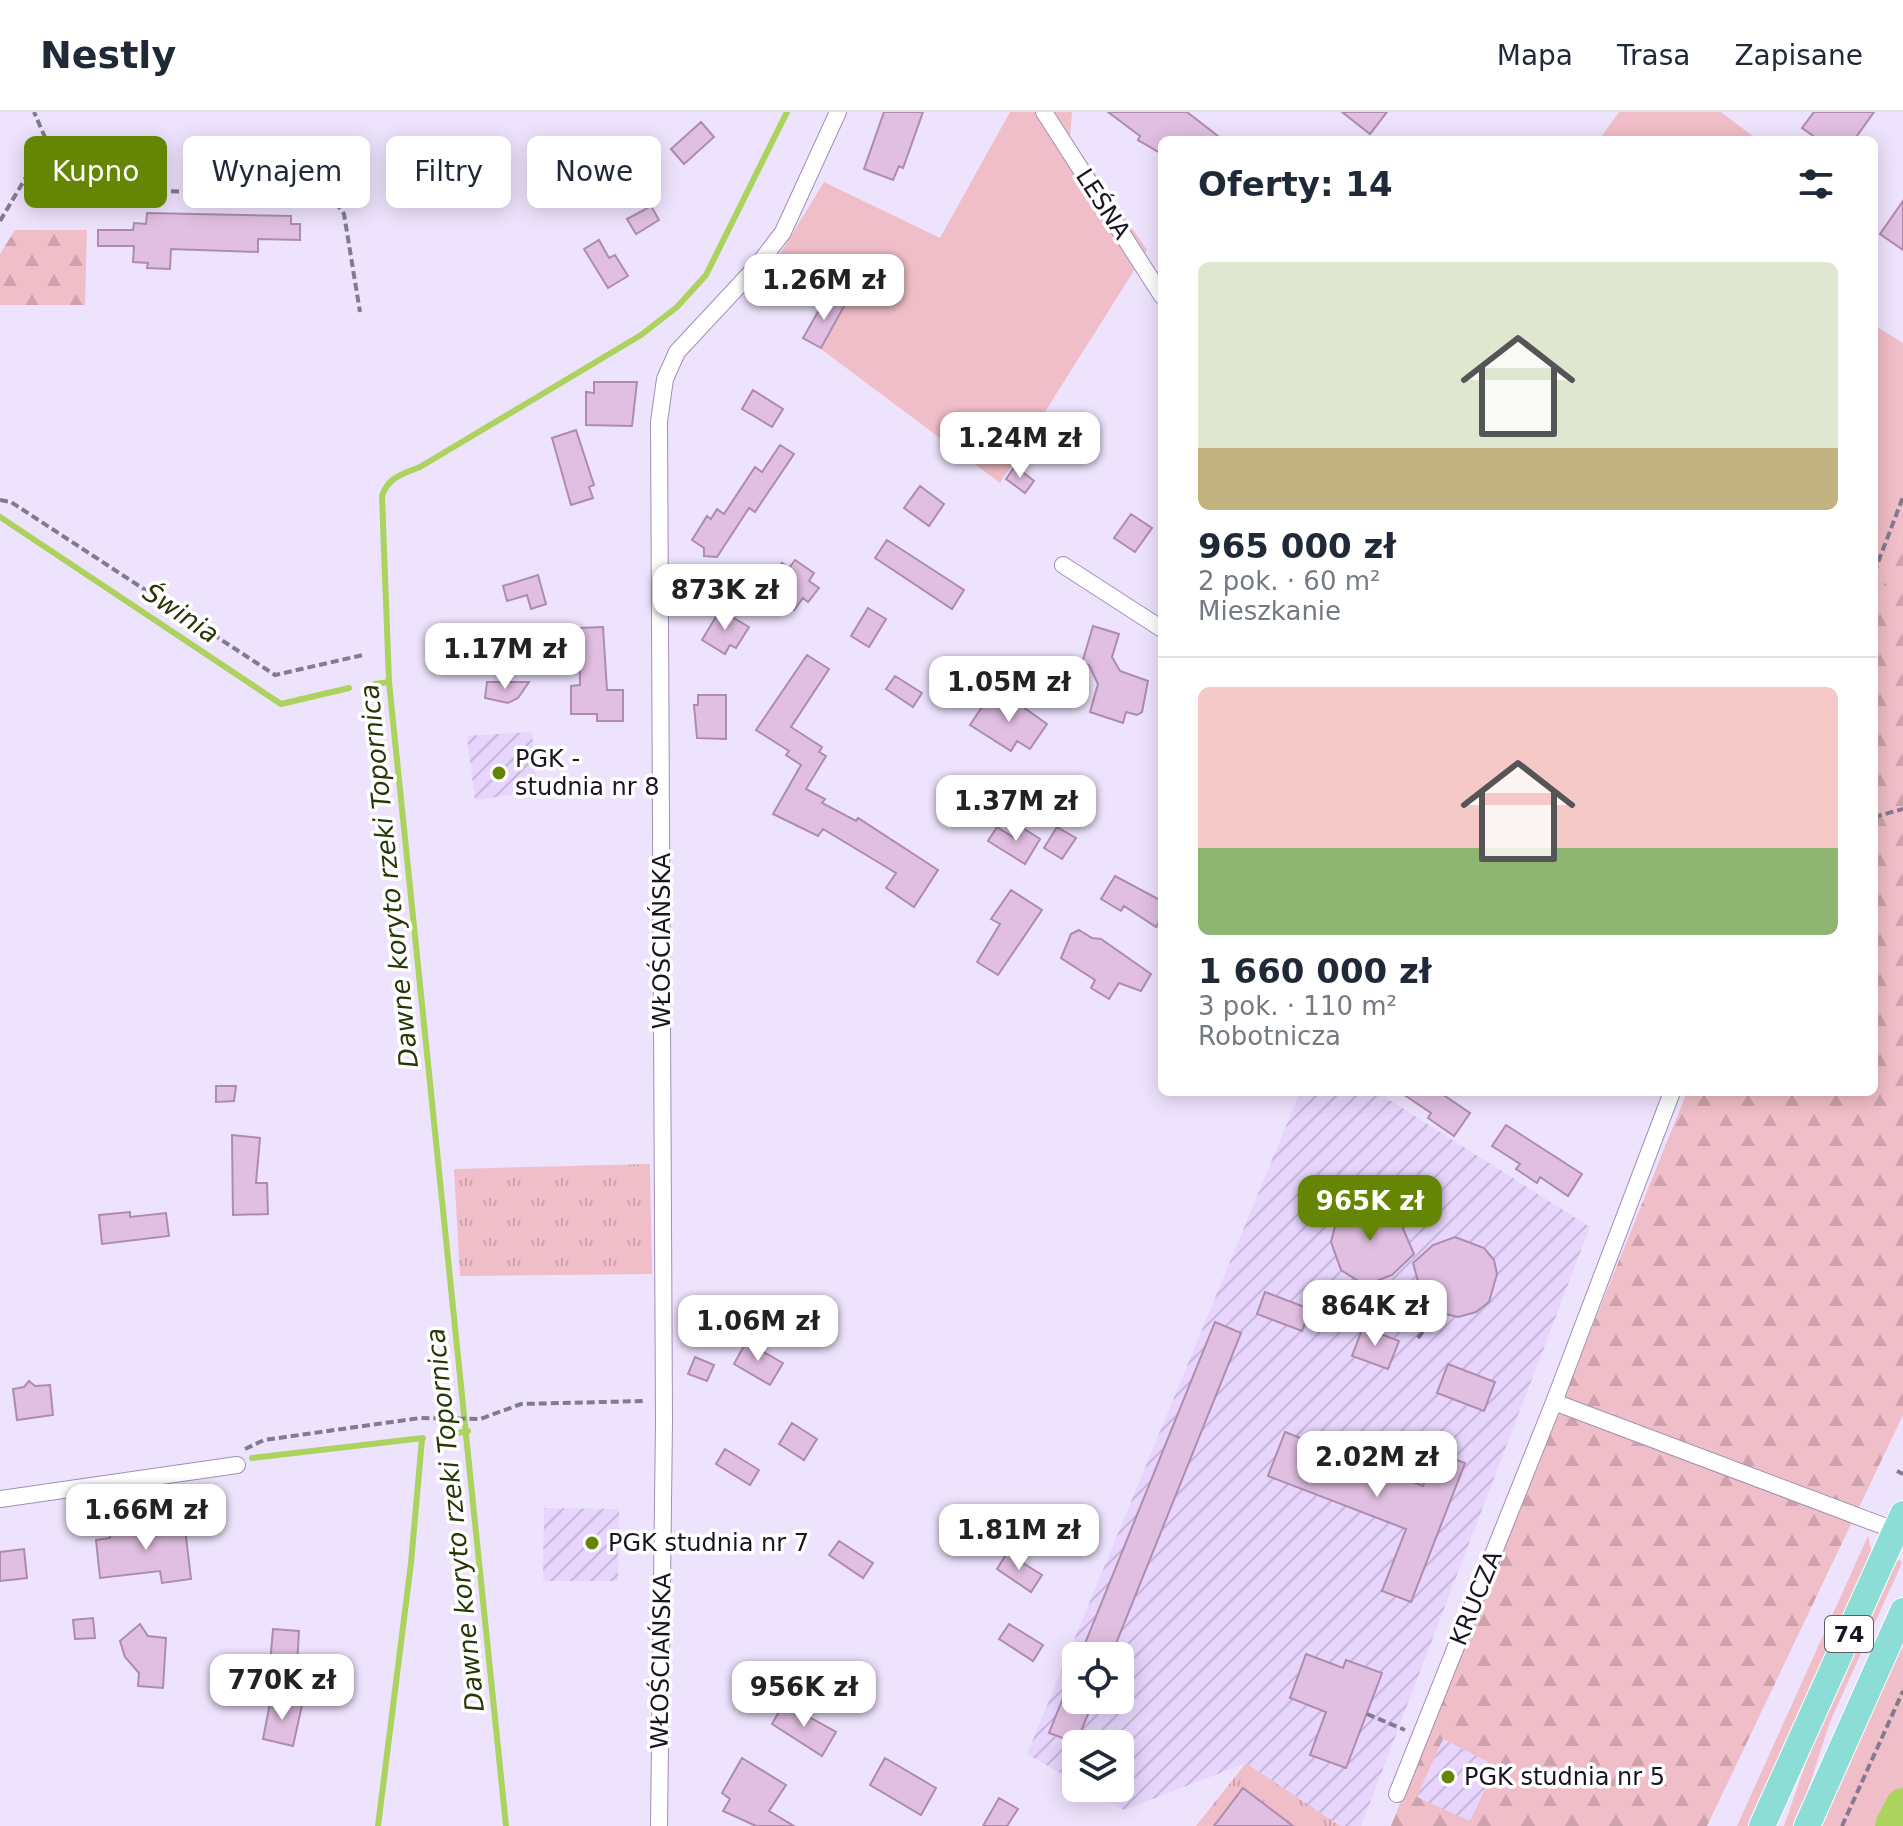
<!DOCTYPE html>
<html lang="pl">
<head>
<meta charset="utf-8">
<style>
  body { margin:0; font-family:"DejaVu Sans",sans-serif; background:#f6f6f7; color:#1f2937; height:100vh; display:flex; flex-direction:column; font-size:30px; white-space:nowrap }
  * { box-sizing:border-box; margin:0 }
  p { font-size:26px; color:#747a83 }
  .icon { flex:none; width:44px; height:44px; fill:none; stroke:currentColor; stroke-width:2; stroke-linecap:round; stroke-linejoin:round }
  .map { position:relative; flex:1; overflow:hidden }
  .panel { position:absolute; left:1158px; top:24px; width:720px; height:960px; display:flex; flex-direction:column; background:#fff; border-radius:12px; box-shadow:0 4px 20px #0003 }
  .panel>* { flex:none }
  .banner { position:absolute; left:24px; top:24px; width:760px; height:72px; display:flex; gap:16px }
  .tools { position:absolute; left:1062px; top:1530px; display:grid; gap:16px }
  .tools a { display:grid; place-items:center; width:72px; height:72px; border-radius:12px; background:#fff; box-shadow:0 4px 20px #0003; font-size:40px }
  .price { position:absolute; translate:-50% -68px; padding:0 18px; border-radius:16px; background:#fff; color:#222; font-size:26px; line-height:52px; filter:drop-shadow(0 2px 4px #0008) }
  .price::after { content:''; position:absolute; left:50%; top:48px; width:24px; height:18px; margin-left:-12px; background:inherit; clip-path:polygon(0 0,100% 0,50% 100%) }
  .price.current { background:#648604; color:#fff }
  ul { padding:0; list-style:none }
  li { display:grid; align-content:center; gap:16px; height:424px; padding:0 40px }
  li+li { border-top:2px solid #e0e1e3 }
  li span { display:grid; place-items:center; height:248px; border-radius:12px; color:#555 }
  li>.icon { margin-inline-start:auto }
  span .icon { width:144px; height:144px; fill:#fffc; stroke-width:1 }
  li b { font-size:34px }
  h2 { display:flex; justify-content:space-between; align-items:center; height:96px; padding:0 40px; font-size:34px }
  .chip { padding:0 28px; border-radius:12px; background:#fff; box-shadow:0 4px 20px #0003; font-size:28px; line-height:72px }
  .chip.current { background:#648604; color:#fff }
  header { display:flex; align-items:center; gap:48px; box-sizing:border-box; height:112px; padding:0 40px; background:#fff; border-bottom:2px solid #e0e1e3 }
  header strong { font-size:38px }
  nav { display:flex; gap:44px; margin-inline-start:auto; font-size:28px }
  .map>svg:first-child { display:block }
  .industrial { fill:url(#industrial-furrows); fill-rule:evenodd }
  .grass { fill:#f0bec8 }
  .forest { fill:url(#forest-firs); fill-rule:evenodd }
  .park { fill:url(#park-tufts) }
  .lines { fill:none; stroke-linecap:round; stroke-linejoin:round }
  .stream { stroke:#abd35e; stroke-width:6 }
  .river { stroke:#abd35e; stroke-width:36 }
  .building { fill:#e1bfe2; stroke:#ad8cae; stroke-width:2 }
  .minor-casing { stroke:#a18fb7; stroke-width:18 }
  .primary-casing { stroke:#fff; stroke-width:28 }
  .path { stroke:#837a8f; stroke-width:4; stroke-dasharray:8 4; stroke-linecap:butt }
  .minor { stroke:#fff; stroke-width:16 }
  .primary { stroke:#8cddd6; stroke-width:26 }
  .poi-dot { fill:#648604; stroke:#fff; stroke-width:3 }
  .labels { text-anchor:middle; stroke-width:7; stroke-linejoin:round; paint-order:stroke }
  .shield { fill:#fff; stroke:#5f5a65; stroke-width:2 }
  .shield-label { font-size:22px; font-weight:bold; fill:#1b1423 }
  .street-label { font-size:24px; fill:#1b1423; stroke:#fff }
  .poi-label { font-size:24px; fill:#1b1423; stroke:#fff; text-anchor:start }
  .water-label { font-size:26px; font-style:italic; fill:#273605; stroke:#fff }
</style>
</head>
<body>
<header>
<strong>Nestly</strong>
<nav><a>Mapa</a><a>Trasa</a><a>Zapisane</a></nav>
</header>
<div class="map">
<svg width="1903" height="1714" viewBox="0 0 1903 1714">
  <defs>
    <pattern id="industrial-furrows" width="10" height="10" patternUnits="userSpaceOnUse" patternTransform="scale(2)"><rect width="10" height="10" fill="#e7d5fd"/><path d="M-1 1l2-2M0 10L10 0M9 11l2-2" fill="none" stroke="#c6b6d9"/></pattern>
    <pattern id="forest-firs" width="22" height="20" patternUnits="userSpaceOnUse" patternTransform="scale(2)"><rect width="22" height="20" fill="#f0bec8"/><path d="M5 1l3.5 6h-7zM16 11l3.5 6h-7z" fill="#cda2ac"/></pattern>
    <pattern id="park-tufts" width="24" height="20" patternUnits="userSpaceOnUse" patternTransform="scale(2)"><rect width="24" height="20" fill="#f0bec8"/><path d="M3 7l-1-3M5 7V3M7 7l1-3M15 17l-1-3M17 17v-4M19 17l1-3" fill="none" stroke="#cda2ac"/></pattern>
  </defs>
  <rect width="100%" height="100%" fill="#eee3fd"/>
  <!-- industrial -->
  <path class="industrial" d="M 532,620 L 537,679 L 475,688 L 467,624 Z
    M 1300,980 L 1377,980 L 1590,1115 L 1361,1714 L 1340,1714 L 1246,1651 L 1124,1698 L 1086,1676 L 1120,1676 L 1120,1632 L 1076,1632 L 1076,1670 L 1027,1642 ZM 1076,1544 L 1120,1544 L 1120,1588 L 1076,1588 Z
    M 544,1396 L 619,1397 L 618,1469 L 543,1469 Z
    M 1443,1627 L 1497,1654 L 1470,1710 L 1417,1685 Z"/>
  <!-- grass -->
  <path class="grass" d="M 1010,0 L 1072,0 L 1070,25 L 1147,138 L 1000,371 L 821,237 L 850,184 L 780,142 L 824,70 L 940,126 Z
    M 1619,0 L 1721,0 L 1758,28 L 1599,28 Z
    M 1874,213 L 1903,231 L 1903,421 L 1874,499 Z
    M 1868,1424 L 1872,1442 L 1749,1714 L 1737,1714 Z
    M 1900,1448 L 1902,1451 L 1830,1610 L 1799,1705 L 1795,1714 L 1784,1714 L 1812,1633 L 1895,1449 Z
    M 1903,1532 L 1903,1714 L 1822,1714 Z"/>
  <!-- forest -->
  <path class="forest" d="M 15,118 L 87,118 L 85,193 L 0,193 L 0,142 Z
    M 1903,421 L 1903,1303 L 1707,1714 L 1391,1714 L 1687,980 L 1874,980 L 1874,499 ZM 1443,1627 L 1496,1654 L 1470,1709 L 1417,1685 Z"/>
  <!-- park -->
  <path class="park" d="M 650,1052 L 652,1162 L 460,1164 L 454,1057 Z
    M 1246,1651 L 1340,1714 L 1196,1714 Z"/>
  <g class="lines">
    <!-- stream -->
    <path class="stream" d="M 0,405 L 281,592 L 349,576
      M 375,572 L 389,570
      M 447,1323 L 468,1319
      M 252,1346 L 423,1326
      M 378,1714 L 411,1451 L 422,1327
      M 506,1714 L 389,570 L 382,384 C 388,365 403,362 420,355 L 641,223 L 677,195 L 706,163 L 787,0"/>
    <!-- river -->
    <path class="river" d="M 1893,1714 L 1903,1694"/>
  </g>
  <!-- building -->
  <path class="building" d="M 884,0 L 923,0 L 903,56 L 899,54 L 893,68 L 864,57 Z
    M 1108,0 L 1187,0 L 1223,28 L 1162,28 L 1162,42 L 1138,28 L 1140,24 Z
    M 1342,0 L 1387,0 L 1370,22 Z
    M 1814,0 L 1874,0 L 1854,28 L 1819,28 L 1802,16 Z
    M 701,10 L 714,25 L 684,52 L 671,37 Z
    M 611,46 L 627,71 L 610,81 L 595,56 Z
    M 1903,89 L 1903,138 L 1880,122 Z
    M 651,94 L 659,108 L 636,122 L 627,107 Z
    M 147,101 L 291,104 L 291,112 L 300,112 L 300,128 L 258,127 L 258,140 L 171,137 L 170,157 L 147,156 L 148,151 L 133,150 L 134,134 L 98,134 L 98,118 L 133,118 L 134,111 L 146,112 Z
    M 599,128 L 609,146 L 615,143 L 628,164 L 608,176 L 584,137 Z
    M 827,184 L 844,194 L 821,236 L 803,226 Z
    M 594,270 L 637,270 L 632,314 L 586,313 L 586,280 L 594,281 Z
    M 753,278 L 783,297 L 772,315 L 742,297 Z
    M 576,318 L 594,373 L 589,375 L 593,386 L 571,393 L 552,326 Z
    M 780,333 L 794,342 L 761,391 L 755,400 L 749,396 L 717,445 L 704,444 L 704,436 L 692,428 L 707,404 L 711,407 L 717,397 L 724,402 L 755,355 L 762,360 Z
    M 1015,354 L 1034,369 L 1025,381 L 1006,367 Z
    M 920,374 L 944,392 L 929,414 L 904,396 Z
    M 1131,402 L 1152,416 L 1135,440 L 1114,426 Z
    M 887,428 L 964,478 L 952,497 L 875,446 Z
    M 795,448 L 814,461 L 809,469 L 819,476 L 808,490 L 803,486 L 794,498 L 770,481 L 777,471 L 771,467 L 782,451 L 789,456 Z
    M 538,463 L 546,492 L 531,497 L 527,483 L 507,489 L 503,474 Z
    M 868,496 L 886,507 L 869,535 L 851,524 Z
    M 720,498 L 749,515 L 736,536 L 730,533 L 725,542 L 702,528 Z
    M 1093,514 L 1119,522 L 1112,545 L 1120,559 L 1148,569 L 1142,600 L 1137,603 L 1126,600 L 1123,611 L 1090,600 L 1098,572 L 1089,553 L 1082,551 Z
    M 603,515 L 607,578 L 623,578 L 623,609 L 597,609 L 597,602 L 571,602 L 571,574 L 580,573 L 579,516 Z
    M 493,522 L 496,551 L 469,555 L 467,551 L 447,554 L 442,549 L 441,526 Z
    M 807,543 L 829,557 L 791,615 L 822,635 L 819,640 L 826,644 L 806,677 L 825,687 L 822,691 L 856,709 L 858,706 L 938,758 L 914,795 L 886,776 L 896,761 L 823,717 L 818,724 L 773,702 L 801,653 L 786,643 L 789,639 L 756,618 Z
    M 895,564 L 922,581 L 913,595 L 886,577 Z
    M 487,570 L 529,570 L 518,586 L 508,591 L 485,586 Z
    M 698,583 L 726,583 L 726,627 L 697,626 L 694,593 L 698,593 Z
    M 1009,585 L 1047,612 L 1030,637 L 1017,629 L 1011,639 L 970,613 L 988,586 L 1002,595 Z
    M 1020,714 L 1040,727 L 1025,752 L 988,729 L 997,715 L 1013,725 Z
    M 1057,715 L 1076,726 L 1062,747 L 1044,736 Z
    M 1115,764 L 1162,789 L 1162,805 L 1156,815 L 1124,794 L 1121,799 L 1101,787 Z
    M 1011,778 L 1042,798 L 998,863 L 977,850 L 1000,812 L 991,807 Z
    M 1079,818 L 1092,826 L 1101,827 L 1151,862 L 1141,879 L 1119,871 L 1109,887 L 1091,876 L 1095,868 L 1061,846 L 1071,822 Z
    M 216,974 L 236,974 L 234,989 L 216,990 Z
    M 1400,980 L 1439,980 L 1470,1001 L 1454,1024 L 1428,1006 L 1431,1001 Z
    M 1506,1013 L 1582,1062 L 1568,1084 L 1540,1065 L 1537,1071 L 1516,1057 L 1520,1052 L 1492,1034 Z
    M 232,1023 L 260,1026 L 256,1071 L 267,1071 L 268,1102 L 233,1103 Z
    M 1369,1092 L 1388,1097 L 1398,1105 L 1414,1142 L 1392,1163 L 1374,1170 L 1360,1170 L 1341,1158 L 1331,1130 L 1337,1107 L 1350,1096 Z
    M 130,1100 L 130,1105 L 166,1101 L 169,1124 L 102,1132 L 99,1103 Z
    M 1455,1125 L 1484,1136 L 1494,1148 L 1497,1162 L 1489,1190 L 1476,1200 L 1458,1205 L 1442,1201 L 1429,1191 L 1420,1176 L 1413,1151 L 1433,1133 Z
    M 1265,1180 L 1310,1197 L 1302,1219 L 1257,1202 Z
    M 1215,1210 L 1241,1221 L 1111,1544 L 1080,1544 Z
    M 1363,1215 L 1399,1229 L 1388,1257 L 1352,1244 Z
    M 746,1230 L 783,1251 L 770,1273 L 734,1252 Z
    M 695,1245 L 714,1253 L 707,1269 L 688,1262 Z
    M 1448,1252 L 1495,1270 L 1484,1299 L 1437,1281 Z
    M 29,1269 L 35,1274 L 50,1273 L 53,1303 L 17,1308 L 13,1277 L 24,1275 Z
    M 792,1311 L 817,1327 L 804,1348 L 779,1332 Z
    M 1285,1320 L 1423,1374 L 1436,1340 L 1465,1351 L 1411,1490 L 1382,1479 L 1406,1417 L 1268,1364 Z
    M 725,1337 L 759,1358 L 750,1373 L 716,1352 Z
    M 184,1408 L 191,1467 L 162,1471 L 160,1459 L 100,1466 L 96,1428 L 110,1426 L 110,1420 Z
    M 839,1429 L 873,1451 L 863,1466 L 829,1443 Z
    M 24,1437 L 27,1466 L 0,1469 L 0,1440 Z
    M 1007,1441 L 1042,1463 L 1031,1480 L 997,1457 Z
    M 93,1506 L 95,1526 L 75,1527 L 73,1508 Z
    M 140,1512 L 148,1524 L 166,1526 L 163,1576 L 138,1574 L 139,1561 L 125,1545 L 120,1529 Z
    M 1009,1512 L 1043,1533 L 1033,1549 L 999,1527 Z
    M 273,1517 L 299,1519 L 297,1554 L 270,1552 Z
    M 1306,1542 L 1343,1556 L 1346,1548 L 1382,1561 L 1346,1656 L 1310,1643 L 1326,1600 L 1290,1586 Z
    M 1075,1556 L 1076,1588 L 1094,1588 L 1076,1631 L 1049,1621 Z
    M 271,1586 L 302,1593 L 293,1634 L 263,1627 Z
    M 784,1591 L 836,1620 L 822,1644 L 772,1612 Z
    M 742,1646 L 786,1673 L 769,1699 L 794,1714 L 756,1714 L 723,1699 L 730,1687 L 722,1681 Z
    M 885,1646 L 936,1676 L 921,1703 L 870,1673 Z
    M 1243,1676 L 1293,1714 L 1214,1714 Z
    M 999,1686 L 1018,1697 L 1007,1714 L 983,1714 Z"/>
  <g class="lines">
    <defs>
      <path id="minor" d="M 1044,0 L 1162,184
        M 1063,453 L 1162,517
        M 1554,1290 L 1902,1421
        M 0,1387 L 237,1353
        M 1397,1682 L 1554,1290 L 1672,980
        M 659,1714 L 664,1309 L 659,310 L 665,267 L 677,240 L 758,153 L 783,120 L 838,0"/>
      <path id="primary" d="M 1762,1714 L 1903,1402
        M 1807,1714 L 1903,1499"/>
    </defs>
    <!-- minor casing -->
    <use href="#minor" class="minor-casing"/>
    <!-- primary casing -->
    <use href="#primary" class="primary-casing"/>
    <!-- path -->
    <path class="path" d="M 159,79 L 331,84 L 344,102 L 360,200
      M 0,109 L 47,30 L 34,0
      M 0,388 L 11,390 L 275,563 L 363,543
      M 1874,461 L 1903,385
      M 1874,705 L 1903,697
      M 1418,1226 L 1438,1199
      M 245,1337 L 264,1328 L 420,1306 L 480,1307 L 521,1292 L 645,1289
      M 1897,1359 L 1903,1362
      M 1367,1602 L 1405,1618
      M 1842,1714 L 1903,1579"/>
    <!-- minor -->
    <use href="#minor" class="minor"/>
    <!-- primary -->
    <use href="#primary" class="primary"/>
  </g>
  <!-- markers -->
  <g class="poi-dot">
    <circle cx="499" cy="661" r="8"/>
    <circle cx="592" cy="1431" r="8"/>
    <circle cx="1448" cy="1665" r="8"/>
  </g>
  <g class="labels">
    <!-- shield labels -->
    <rect class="shield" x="1825" y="1504" width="48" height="36" rx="6"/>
    <g class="shield-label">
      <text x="1849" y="1530">74</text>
    </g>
    <!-- street labels -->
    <g class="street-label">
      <text transform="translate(1103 92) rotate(57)" y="8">LEŚNA</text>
      <text transform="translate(662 829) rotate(-90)" y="8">WŁOŚCIAŃSKA</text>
      <text transform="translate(1476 1486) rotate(-68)" y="8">KRUCZA</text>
      <text transform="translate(661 1549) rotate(-89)" y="8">WŁOŚCIAŃSKA</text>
    </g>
    <!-- poi labels -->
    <g class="poi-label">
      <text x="515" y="655">PGK -<tspan x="515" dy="28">studnia nr 8</tspan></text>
      <text x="608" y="1439">PGK studnia nr 7</text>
      <text x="1464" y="1673">PGK studnia nr 5</text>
    </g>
    <!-- water labels -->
    <g class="water-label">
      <text transform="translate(181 501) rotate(34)" y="9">Świnia</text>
      <text transform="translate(389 764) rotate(-96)" y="9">Dawne koryto rzeki Topornica</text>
      <text transform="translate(455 1408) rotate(-96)" y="9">Dawne koryto rzeki Topornica</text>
    </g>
  </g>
</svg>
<div class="tools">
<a><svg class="icon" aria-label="locate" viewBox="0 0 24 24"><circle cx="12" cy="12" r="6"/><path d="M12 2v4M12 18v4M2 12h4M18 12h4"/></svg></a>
<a><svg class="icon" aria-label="layers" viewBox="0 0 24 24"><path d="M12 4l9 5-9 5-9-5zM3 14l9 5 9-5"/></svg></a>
</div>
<b class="price" style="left:824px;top:210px">1.26M zł</b>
<b class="price" style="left:1020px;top:368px">1.24M zł</b>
<b class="price" style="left:725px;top:520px">873K zł</b>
<b class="price" style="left:505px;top:579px">1.17M zł</b>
<b class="price" style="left:1009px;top:612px">1.05M zł</b>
<b class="price" style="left:1016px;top:731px">1.37M zł</b>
<b class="price current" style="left:1370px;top:1131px">965K zł</b>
<b class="price" style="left:1375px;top:1236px">864K zł</b>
<b class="price" style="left:758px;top:1251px">1.06M zł</b>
<b class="price" style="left:1377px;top:1387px">2.02M zł</b>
<b class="price" style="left:146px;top:1440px">1.66M zł</b>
<b class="price" style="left:1019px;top:1460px">1.81M zł</b>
<b class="price" style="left:282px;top:1610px">770K zł</b>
<b class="price" style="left:804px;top:1617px">956K zł</b>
<div class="banner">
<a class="chip current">Kupno</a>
<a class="chip">Wynajem</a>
<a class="chip">Filtry</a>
<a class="chip">Nowe</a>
</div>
<section class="panel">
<h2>Oferty: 14<svg class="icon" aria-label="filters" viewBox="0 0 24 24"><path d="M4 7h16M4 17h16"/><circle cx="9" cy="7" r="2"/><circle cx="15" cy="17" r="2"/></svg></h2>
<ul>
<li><span style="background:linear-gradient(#dfe7d0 75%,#c2b280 0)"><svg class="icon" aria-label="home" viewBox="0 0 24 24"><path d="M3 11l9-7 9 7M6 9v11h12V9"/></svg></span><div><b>965 000 zł</b><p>2 pok. · 60 m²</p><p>Mieszkanie</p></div></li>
<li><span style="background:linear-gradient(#f6c9c9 65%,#8fb573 0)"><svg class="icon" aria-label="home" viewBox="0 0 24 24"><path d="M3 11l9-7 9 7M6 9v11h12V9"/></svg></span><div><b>1 660 000 zł</b><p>3 pok. · 110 m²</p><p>Robotnicza</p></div></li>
</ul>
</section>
</div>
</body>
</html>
